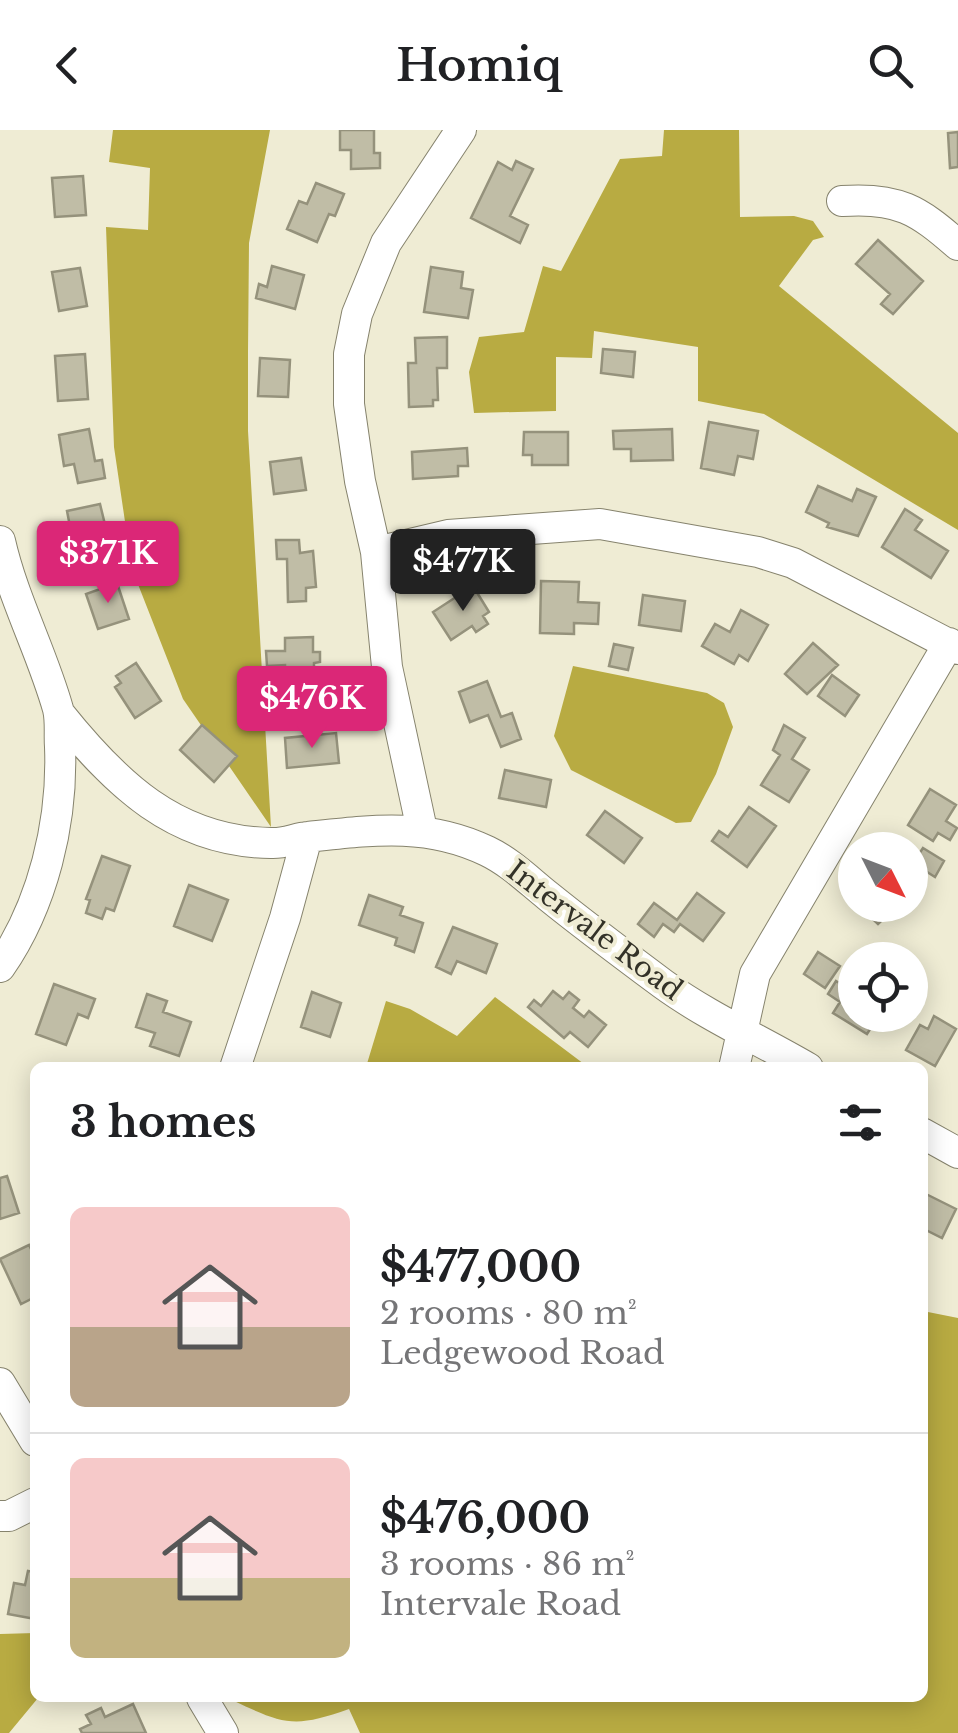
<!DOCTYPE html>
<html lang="en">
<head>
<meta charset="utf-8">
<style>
  body { margin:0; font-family:"Libre Baskerville",serif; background:#f6f6f6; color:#202124; height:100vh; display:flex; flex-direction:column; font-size:38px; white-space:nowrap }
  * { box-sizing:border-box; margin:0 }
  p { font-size:32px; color:#757577 }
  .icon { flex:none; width:55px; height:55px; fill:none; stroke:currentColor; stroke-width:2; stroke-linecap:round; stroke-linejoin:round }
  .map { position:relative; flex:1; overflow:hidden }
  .side { position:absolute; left:30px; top:932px; width:898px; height:640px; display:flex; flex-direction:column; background:#fff; border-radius:15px; box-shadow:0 5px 25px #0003 }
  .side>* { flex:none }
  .needle { width:65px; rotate:132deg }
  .fabs { position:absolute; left:838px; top:702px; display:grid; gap:20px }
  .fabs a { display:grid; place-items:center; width:90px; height:90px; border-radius:50%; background:#fff; box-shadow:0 5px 25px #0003; font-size:50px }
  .price { position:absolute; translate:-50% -85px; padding:0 22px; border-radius:10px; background:#db2777; color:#fff; font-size:32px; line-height:65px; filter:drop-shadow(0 2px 5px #0008) }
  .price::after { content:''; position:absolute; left:50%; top:60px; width:30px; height:22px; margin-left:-15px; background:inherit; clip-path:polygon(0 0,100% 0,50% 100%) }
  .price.current { background:#222; color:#fff }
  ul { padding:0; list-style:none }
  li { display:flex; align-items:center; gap:30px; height:250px; padding:0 40px }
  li+li { border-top:2px solid #e0e0e0 }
  li span { display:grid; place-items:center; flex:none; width:280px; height:200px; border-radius:15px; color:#555 }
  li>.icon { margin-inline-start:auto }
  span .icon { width:120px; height:120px; fill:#fffc; stroke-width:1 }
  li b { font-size:42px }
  h2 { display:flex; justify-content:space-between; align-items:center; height:120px; padding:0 40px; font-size:42px }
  header { display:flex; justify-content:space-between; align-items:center; height:130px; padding:0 40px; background:#fff; font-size:45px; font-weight:600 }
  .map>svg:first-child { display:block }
  .forest { fill:#b8ab42 }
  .building { fill:#c0bda6; stroke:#95927c; stroke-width:2.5 }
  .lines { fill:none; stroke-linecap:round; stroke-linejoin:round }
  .minor-casing { stroke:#86836d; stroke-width:32 }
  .minor { stroke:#fff; stroke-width:30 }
  .labels { text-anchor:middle; stroke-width:8; stroke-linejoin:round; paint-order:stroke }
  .street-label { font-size:28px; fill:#333228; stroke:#efecd4 }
</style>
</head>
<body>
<header><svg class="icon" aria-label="back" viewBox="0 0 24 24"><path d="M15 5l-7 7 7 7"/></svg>Homiq<svg class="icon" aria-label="search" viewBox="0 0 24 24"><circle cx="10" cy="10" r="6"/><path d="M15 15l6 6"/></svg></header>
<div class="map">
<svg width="958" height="1603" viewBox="0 0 958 1603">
  <rect width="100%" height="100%" fill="#efecd4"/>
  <!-- forest -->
  <path class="forest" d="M 113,0 L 270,0 L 249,113 L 248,222 L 248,301 L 271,697 L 183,569 L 132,439 L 114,317 L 106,97 L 148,100 L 150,38 L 109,32 Z
    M 664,0 L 739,0 L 740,87 L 794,86 L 813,91 L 824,107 L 813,110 L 779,156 L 958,303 L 958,400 L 764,284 L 698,271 L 698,217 L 594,201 L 592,228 L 556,227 L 556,281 L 474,283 L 469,242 L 479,207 L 524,202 L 543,136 L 561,141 L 620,29 L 662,26 Z
    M 573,536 L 707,563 L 724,573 L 733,597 L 716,644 L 691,692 L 676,693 L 571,640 L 554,606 Z
    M 495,867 L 588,937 L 366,937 L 386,871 L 410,879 L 457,906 Z
    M 923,1181 L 958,1188 L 958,1603 L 360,1603 L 349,1579 C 295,1598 285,1595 234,1571 L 232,1568 L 922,1568 Z
    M 35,1503 L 35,1568 L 38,1568 L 9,1603 L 0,1603 L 0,1504 Z"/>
  <!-- building -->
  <path class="building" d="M 340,0 L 374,0 L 374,23 L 380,23 L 380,38 L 351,39 L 351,20 L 340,20 Z
    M 958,2 L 958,37 L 950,38 L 948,3 Z
    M 516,31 L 533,39 L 510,86 L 528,95 L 520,113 L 471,88 L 498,32 L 512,40 Z
    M 83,46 L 86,85 L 55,87 L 52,48 Z
    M 316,53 L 344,64 L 335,86 L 329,84 L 317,112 L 287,99 L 299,71 L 307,74 Z
    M 878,110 L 923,151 L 893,184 L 881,174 L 890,164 L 856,134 Z
    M 272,136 L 304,145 L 295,179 L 256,168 L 259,154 L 267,157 Z
    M 431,137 L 463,142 L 461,158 L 473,160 L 468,188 L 424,182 Z
    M 80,138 L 87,176 L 59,181 L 52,142 Z
    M 447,207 L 447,238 L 437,238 L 438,270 L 433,270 L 433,276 L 409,277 L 408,233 L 416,233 L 415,208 Z
    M 603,219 L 635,222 L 633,247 L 601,243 Z
    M 85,224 L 88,269 L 58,271 L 55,226 Z
    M 260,228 L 290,230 L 288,267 L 258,266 Z
    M 709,292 L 758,301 L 753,329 L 738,326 L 734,345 L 701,338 Z
    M 89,299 L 95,331 L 102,330 L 105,348 L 78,353 L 74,334 L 64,336 L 59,305 Z
    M 672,299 L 673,330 L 631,331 L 631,319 L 614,319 L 613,301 Z
    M 524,302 L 568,302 L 568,335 L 532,335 L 532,325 L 523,325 Z
    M 467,318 L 468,336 L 458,336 L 458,346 L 413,349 L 412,322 Z
    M 301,328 L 306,360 L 274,364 L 270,332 Z
    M 818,356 L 852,371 L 857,359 L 876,367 L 858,406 L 827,397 L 829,393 L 806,382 Z
    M 100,374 L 108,407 L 100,409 L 101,416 L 83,420 L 82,410 L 73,412 L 67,381 Z
    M 905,379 L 922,390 L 915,400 L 948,421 L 931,448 L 882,417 Z
    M 276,410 L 299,410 L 300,423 L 313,421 L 316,457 L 306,458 L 306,471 L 288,472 L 287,429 L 277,429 Z
    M 541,451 L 579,452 L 578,472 L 599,473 L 598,494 L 574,493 L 574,504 L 540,503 Z
    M 117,453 L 129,489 L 98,499 L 86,464 Z
    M 473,456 L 489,482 L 483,486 L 488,494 L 476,502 L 472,496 L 451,510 L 433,482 Z
    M 643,465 L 685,471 L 681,501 L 639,495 Z
    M 741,480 L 768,495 L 748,531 L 739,525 L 734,534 L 702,516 L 715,494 L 730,502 Z
    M 313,507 L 313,522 L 320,522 L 320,532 L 314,533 L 314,544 L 305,544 L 305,561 L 285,562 L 285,535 L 267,536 L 266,521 L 285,521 L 285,508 Z
    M 813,513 L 838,535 L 807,564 L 785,544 Z
    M 614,514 L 633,518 L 628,540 L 609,536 Z
    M 136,533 L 161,571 L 135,588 L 115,557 L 121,553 L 116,546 Z
    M 832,545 L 859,565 L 845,586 L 818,566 Z
    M 487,551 L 501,587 L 512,583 L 521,609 L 501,617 L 488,585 L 470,592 L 459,562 Z
    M 202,595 L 237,626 L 214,652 L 180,620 Z
    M 784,595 L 805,608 L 792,629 L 809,640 L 789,672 L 761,655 L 780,625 L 773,620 Z
    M 336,603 L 339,633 L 287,638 L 285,608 Z
    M 505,640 L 551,650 L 546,677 L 499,668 Z
    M 930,659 L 956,675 L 946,691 L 957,698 L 950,710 L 938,703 L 933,711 L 908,695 Z
    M 749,677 L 776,696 L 747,737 L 712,711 L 719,701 L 728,707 Z
    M 605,681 L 642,708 L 624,733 L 587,705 Z
    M 923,718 L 944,731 L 935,747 L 913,733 Z
    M 102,726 L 130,736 L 114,781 L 106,778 L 102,789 L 86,783 L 90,770 L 86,769 Z
    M 189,755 L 228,770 L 212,811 L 174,796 Z
    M 697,763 L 724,783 L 703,811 L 680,794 L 674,802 L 663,794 L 654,807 L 638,794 L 654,773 L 677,790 Z
    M 369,765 L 403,777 L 400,785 L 423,793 L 414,822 L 395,815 L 397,808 L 359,795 Z
    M 858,775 L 898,775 L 878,794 Z
    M 453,797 L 497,814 L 486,843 L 457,831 L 451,844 L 436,837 Z
    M 818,822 L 840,836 L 825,858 L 804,844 Z
    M 836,851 L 855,863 L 855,885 L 879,885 L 867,904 L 833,883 L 840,872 L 828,864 Z
    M 54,854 L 95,869 L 88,888 L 78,884 L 66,915 L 36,904 Z
    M 553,861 L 563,869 L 569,862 L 579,870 L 573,878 L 584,887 L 589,881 L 606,895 L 588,917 L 570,902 L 564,908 L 528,877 L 534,870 L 541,876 Z
    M 312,862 L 341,873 L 330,907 L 301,897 Z
    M 147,864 L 167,871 L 163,882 L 191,892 L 179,926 L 150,916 L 155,903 L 136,897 Z
    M 934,886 L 956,899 L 935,936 L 906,920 L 920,895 L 928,899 Z
    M 7,1046 L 19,1083 L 0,1089 L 0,1048 Z
    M 922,1062 L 956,1079 L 942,1108 L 922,1098 Z
    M 29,1115 L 35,1127 L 35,1167 L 21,1174 L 0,1129 Z
    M 28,1441 L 35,1442 L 35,1489 L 8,1484 L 14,1453 L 25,1455 Z
    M 133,1574 L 146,1603 L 82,1603 L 80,1599 L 91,1594 L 86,1585 L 101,1578 L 105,1587 Z"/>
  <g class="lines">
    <defs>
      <path id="minor" d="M 842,71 C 898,67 918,80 958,115
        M 0,411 C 13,469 42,522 58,579 C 61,591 59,605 60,617 C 63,692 43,775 0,837
        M 376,422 L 448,405 L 600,394 L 758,422 L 793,433 L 958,519
        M 59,583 C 115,653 175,712 271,713 C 283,714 296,708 308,707 C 372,700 427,692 487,721 C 510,732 528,750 548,766 C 585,796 624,825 663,854 C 707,886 760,910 808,938
        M 422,700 L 387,537 L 376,422 L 360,351 L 349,274 L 349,224 L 357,184 L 386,113 L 461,0
        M 235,938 L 285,788 L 307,707
        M 734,938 L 755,844 L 949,513
        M 922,1003 L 958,1023
        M 0,1253 L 35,1311
        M 0,1386 L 9,1386 L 35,1373
        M 202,1568 L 223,1603"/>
    </defs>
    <!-- minor casing -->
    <use href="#minor" class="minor-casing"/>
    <!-- minor -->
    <use href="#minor" class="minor"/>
  </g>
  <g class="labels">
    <!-- street labels -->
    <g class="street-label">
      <text transform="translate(595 800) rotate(37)" y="10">Intervale Road</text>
    </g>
  </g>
</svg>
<div class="fabs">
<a><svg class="needle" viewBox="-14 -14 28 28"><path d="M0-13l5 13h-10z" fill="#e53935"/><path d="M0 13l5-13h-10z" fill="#757577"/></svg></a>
<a><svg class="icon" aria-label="locate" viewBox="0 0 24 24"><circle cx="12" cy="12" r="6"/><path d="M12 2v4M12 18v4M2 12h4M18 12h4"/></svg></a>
</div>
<b class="price" style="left:108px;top:476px">$371K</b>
<b class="price current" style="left:463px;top:484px">$477K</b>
<b class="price" style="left:312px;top:621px">$476K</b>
<section class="side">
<h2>3 homes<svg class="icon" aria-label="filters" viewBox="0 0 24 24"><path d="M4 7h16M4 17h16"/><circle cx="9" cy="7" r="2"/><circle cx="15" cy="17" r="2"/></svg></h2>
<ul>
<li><span style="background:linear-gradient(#f6c9c9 60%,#b9a48a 0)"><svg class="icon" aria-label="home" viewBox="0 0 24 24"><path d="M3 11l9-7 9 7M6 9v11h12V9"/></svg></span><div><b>$477,000</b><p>2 rooms · 80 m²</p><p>Ledgewood Road</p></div></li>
<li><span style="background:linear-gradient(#f6c9c9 60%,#c2b280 0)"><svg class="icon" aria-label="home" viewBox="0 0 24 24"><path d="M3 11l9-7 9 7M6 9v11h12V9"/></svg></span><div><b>$476,000</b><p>3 rooms · 86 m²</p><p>Intervale Road</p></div></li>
</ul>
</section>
</div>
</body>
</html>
